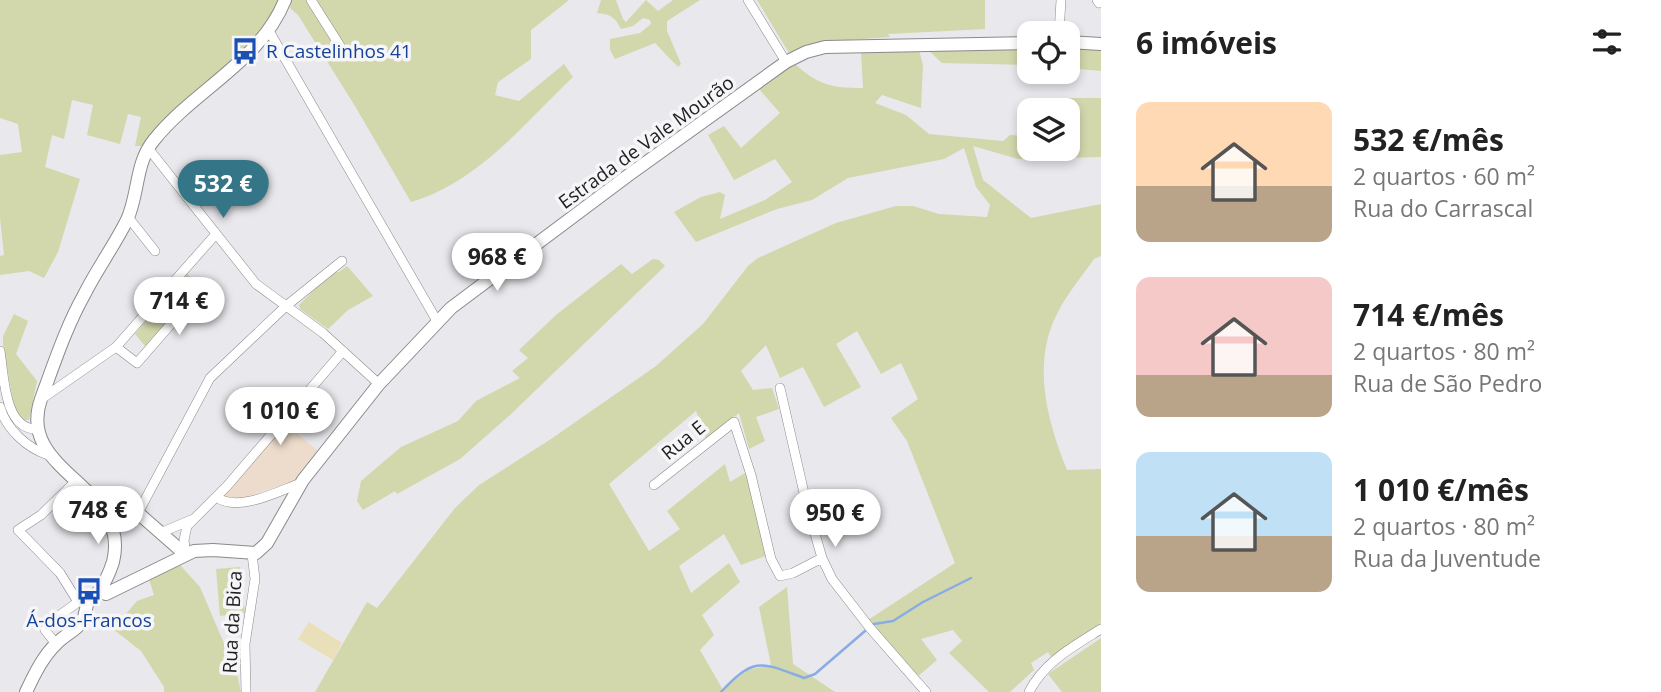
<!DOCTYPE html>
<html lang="pt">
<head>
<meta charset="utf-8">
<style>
  body { margin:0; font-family:"Open Sans",sans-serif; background:#f6f6f6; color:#222; height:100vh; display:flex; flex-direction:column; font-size:26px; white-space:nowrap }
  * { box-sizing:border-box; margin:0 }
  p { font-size:23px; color:#767676 }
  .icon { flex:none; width:38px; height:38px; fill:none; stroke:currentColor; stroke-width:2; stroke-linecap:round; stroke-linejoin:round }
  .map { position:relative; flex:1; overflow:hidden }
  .details { display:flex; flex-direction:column; background:#fff; width:560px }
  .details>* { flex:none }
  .buttons { position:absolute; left:1017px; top:21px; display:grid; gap:14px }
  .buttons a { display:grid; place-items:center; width:63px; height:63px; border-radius:14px; background:#fff; box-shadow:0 4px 10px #0003; font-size:35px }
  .price { position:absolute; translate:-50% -60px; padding:0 16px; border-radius:24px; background:#fff; color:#222; font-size:23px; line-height:46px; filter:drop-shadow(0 2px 4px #0008) }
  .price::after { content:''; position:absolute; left:50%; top:42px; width:21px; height:16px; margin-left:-10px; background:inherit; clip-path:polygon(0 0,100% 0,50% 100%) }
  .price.active { background:#347687; color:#fff }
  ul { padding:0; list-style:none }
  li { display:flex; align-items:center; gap:21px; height:175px; padding:0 35px }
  li span { display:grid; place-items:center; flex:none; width:196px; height:140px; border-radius:14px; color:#555 }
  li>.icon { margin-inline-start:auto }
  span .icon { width:84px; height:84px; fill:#fffc; stroke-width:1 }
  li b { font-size:30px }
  h2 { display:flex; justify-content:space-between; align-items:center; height:84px; padding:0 35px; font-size:30px }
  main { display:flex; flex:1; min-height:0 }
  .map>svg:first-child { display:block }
  .education { fill:#eddccb }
  .green { fill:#d2d7ac }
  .sand { fill:#e9e0ba }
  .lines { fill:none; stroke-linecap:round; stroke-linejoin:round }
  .stream { stroke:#89ace5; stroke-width:2.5 }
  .minor-casing { stroke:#8a898c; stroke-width:10 }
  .tertiary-casing { stroke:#8a898c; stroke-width:14 }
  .minor { stroke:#fff; stroke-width:9 }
  .tertiary { stroke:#fff; stroke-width:12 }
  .labels { text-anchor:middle; stroke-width:7; stroke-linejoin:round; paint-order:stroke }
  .transit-label { font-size:19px; fill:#164399; stroke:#f6f6f9; text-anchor:start }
  .street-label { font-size:19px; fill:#1f1f20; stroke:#f6f6f9 }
</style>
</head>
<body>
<main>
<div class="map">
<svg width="1101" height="692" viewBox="0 0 1101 692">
  <rect width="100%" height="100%" fill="#e9e8ec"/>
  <!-- education -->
  <path class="education" d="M 287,424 L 320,453 L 300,479 L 240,499 L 222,496 Z"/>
  <!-- green -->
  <path class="green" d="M 0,0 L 281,0 L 264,30 L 144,146 L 135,146 L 141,117 L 128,114 L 120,144 L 87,135 L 93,105 L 72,100 L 64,139 L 52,135 L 45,167 L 80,179 L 58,252 L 44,278 L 29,271 L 0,275 L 0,256 L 4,255 L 0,218 L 0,155 L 22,152 L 18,124 L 0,118 Z
    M 292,0 L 569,0 L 531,30 L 531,59 L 498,82 L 495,95 L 519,101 L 564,64 L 573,77 C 524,124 478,182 411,202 L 355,106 L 298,15 L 290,8 Z
    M 601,0 L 616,0 L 623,19 L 626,22 L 646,0 L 658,11 L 673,0 L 700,0 L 667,21 L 667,31 L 681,64 L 678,67 L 655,43 L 615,59 L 610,50 L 610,39 L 640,33 L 651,24 L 650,20 L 643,18 L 633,26 L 621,29 C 615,17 610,14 597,13 Z
    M 757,0 L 985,0 L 985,29 L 888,34 L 890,37 L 821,42 L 789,53 Z
    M 1068,47 L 1101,49 L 1101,71 L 1068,68 Z
    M 1029,48 L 1029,65 L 942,63 L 928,50 Z
    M 919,50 L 923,65 L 921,108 L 882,95 L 875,103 L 906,115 L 929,134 L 1003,141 L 1010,135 L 1029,136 L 1029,149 L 1068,149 L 1068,110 L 1041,110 L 1040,103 L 1062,98 L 1101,98 L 1101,157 L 1018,159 L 973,146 L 983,180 L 1031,218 L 1101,204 L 1101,256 L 1094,259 C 1082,276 1067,294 1058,312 C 1031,362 1047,421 1067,470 L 1101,469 L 1101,623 L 1052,658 L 1048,652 L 1031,663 L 1034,670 L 1010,692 L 989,692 L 949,653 L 962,641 L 953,630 L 921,639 L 937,660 L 917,677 L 868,620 L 955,563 L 907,441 L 891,418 L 918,399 L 901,363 L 881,374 L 857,331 L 836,344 L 861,387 L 824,407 L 803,367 L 780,378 L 766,345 L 741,371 L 753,390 L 772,388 L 779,409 L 756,417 L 765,441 L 749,449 L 739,413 L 706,439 L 696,411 L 609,484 L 649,551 L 680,529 L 667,511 L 725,464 L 730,482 L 745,473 L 753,490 L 768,555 L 741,565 L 724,534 L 679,566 L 691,593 L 729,563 L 740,582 L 702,615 L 714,635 L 700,650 L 723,690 L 747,670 L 771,665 L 759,607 L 787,587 L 793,664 L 835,692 L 315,692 L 367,602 L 377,608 L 455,508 L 479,485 L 551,439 L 656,366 L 703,324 L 748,266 L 758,258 L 836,223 L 896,206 L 913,206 L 939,214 L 987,217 L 990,205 L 976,187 L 964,148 L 944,159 L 848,178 L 812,200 L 777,209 L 696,242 L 674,212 L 701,197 L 720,192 L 725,195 L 720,219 L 765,200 L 792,182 L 775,159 L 734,180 L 708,135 L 724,126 L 741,148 L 780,113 L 759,89 L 794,63 C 818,85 831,88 863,88 L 861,52 Z
    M 653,259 L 659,260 L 665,266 L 510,415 L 460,459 L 397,494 L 395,491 L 363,510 L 357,501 L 361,481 L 401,447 L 458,421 L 476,401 L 520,378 L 512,371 L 528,358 L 519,350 L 556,315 L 621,264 L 632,274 Z
    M 347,266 L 373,296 L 348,310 L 328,329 L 300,309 L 299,305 L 331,273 L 339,272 Z
    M 187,274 L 200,285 L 146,347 L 135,334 Z
    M 14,314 L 28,321 L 16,354 L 37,381 L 29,420 L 23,420 L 14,407 L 3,344 L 3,336 Z
    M 180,565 L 200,587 L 237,674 L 241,692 L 164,692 L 164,687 L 141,651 L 113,629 L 137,601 L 154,595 L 149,579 Z
    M 240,567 L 245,613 L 220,616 L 216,569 Z
    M 1101,638 L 1101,692 L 1062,692 L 1048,674 Z"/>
  <!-- sand -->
  <path class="sand" d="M 309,622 L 342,643 L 333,660 L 298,639 Z"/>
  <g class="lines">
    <!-- stream -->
    <path class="stream" d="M 874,624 L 893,621 L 923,602 L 971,578
      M 721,692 C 755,656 761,662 804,678 L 815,674 L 865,631"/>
    <defs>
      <path id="minor" d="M 311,0 L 340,46
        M 748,0 L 786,62
        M 1097,0 L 1099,3 L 1101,2
        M 269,31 L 437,321
        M 1059,33 L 1061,0
        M 148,148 L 256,284 L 323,333 L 379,384
        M 128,217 L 155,251
        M 116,347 L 137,363 L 198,293
        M 0,351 C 4,375 4,429 36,429
        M 780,388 L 807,506 L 822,558 L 832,579 L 870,628 L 926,692
        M 43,398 L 116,347 L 216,234
        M 251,399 L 280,424
        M 0,407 C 6,429 27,448 48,455
        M 77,480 L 41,515 L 18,530 L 60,573 L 78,602 L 88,602
        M 654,485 L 734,422 L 751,475 L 771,559 L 780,576 L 793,573 L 822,558
        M 216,497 C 239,513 278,491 301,483
        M 138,513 L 210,378 L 286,306 L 342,261
        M 160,533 L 191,520
        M 186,555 L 184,540 L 187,526 L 227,486 L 343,351
        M 56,644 L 45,630 L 56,618 L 78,602
        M 246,692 L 245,644 L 255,579 L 252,554
        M 1029,692 C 1044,662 1074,646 1101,629"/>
      <path id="tertiary" d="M 1068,42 L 1101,44
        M 94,498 L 121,504 L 138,513 L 186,555
        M 99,592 L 106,594 L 194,551 L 213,550 L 256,553 L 267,543 L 303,480 L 379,384 L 451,308 L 630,174 L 786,62 L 806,52 L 825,47 L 1029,43
        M 26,692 C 34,675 43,656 57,643 C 65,635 75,631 82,622 C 86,615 85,609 88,602 C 90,597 96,595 99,591 C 105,583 110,571 113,562 C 132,485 15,473 41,399 C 54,364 66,327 84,295 C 97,269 114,246 127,220 C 139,194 135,163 154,140 C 194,90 261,61 285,0"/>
    </defs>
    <!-- minor casing -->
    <use href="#minor" class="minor-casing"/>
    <!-- tertiary casing -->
    <use href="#tertiary" class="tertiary-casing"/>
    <!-- minor -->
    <use href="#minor" class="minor"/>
    <!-- tertiary -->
    <use href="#tertiary" class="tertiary"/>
  </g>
  <!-- icons -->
  <defs>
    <symbol id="bus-bare" viewBox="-9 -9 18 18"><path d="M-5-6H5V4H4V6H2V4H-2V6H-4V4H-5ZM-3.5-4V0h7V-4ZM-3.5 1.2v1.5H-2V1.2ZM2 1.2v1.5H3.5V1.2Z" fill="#1a4fb4" stroke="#f6f6f9" stroke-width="2.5" paint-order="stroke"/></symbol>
  </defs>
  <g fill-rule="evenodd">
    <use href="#bus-bare" x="226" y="32" width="38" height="38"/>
    <use href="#bus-bare" x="70" y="572" width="38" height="38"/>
  </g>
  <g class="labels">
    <!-- transit labels -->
    <g class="transit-label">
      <text x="266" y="58">R Castelinhos 41</text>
      <text x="89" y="627" text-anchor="middle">Á-dos-Francos</text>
    </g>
    <!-- street labels -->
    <g class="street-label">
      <text transform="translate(646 142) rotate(-36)" y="7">Estrada de Vale Mourão</text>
      <text transform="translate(683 440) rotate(-39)" y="7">Rua E</text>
      <text transform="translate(232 622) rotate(-87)" y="7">Rua da Bica</text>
    </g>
  </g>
</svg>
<div class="buttons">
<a><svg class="icon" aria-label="locate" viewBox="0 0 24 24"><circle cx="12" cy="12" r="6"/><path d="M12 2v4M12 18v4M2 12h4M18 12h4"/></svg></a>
<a><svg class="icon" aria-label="layers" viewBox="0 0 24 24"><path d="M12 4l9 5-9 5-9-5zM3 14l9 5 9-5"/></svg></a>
</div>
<b class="price active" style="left:223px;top:220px">532 €</b>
<b class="price" style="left:497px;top:293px">968 €</b>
<b class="price" style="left:179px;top:337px">714 €</b>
<b class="price" style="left:280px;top:447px">1 010 €</b>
<b class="price" style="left:98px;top:546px">748 €</b>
<b class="price" style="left:835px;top:549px">950 €</b>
</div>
<section class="details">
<h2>6 imóveis<svg class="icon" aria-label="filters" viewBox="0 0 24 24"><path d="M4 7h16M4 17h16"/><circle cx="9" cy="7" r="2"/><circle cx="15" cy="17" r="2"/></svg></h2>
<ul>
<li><span style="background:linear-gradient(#ffd9b3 60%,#b9a48a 0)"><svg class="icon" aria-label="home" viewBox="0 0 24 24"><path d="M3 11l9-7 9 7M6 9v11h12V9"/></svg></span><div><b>532 €/mês</b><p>2 quartos · 60 m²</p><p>Rua do Carrascal</p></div></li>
<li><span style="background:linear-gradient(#f6c9c9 70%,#b9a48a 0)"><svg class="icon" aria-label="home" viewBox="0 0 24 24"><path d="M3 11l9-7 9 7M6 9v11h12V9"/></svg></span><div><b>714 €/mês</b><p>2 quartos · 80 m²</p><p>Rua de São Pedro</p></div></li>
<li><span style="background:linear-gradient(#bfe0f5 60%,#b9a48a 0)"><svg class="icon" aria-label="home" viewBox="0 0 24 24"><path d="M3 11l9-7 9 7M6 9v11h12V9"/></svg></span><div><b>1 010 €/mês</b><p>2 quartos · 80 m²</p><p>Rua da Juventude</p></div></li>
</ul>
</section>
</main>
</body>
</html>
